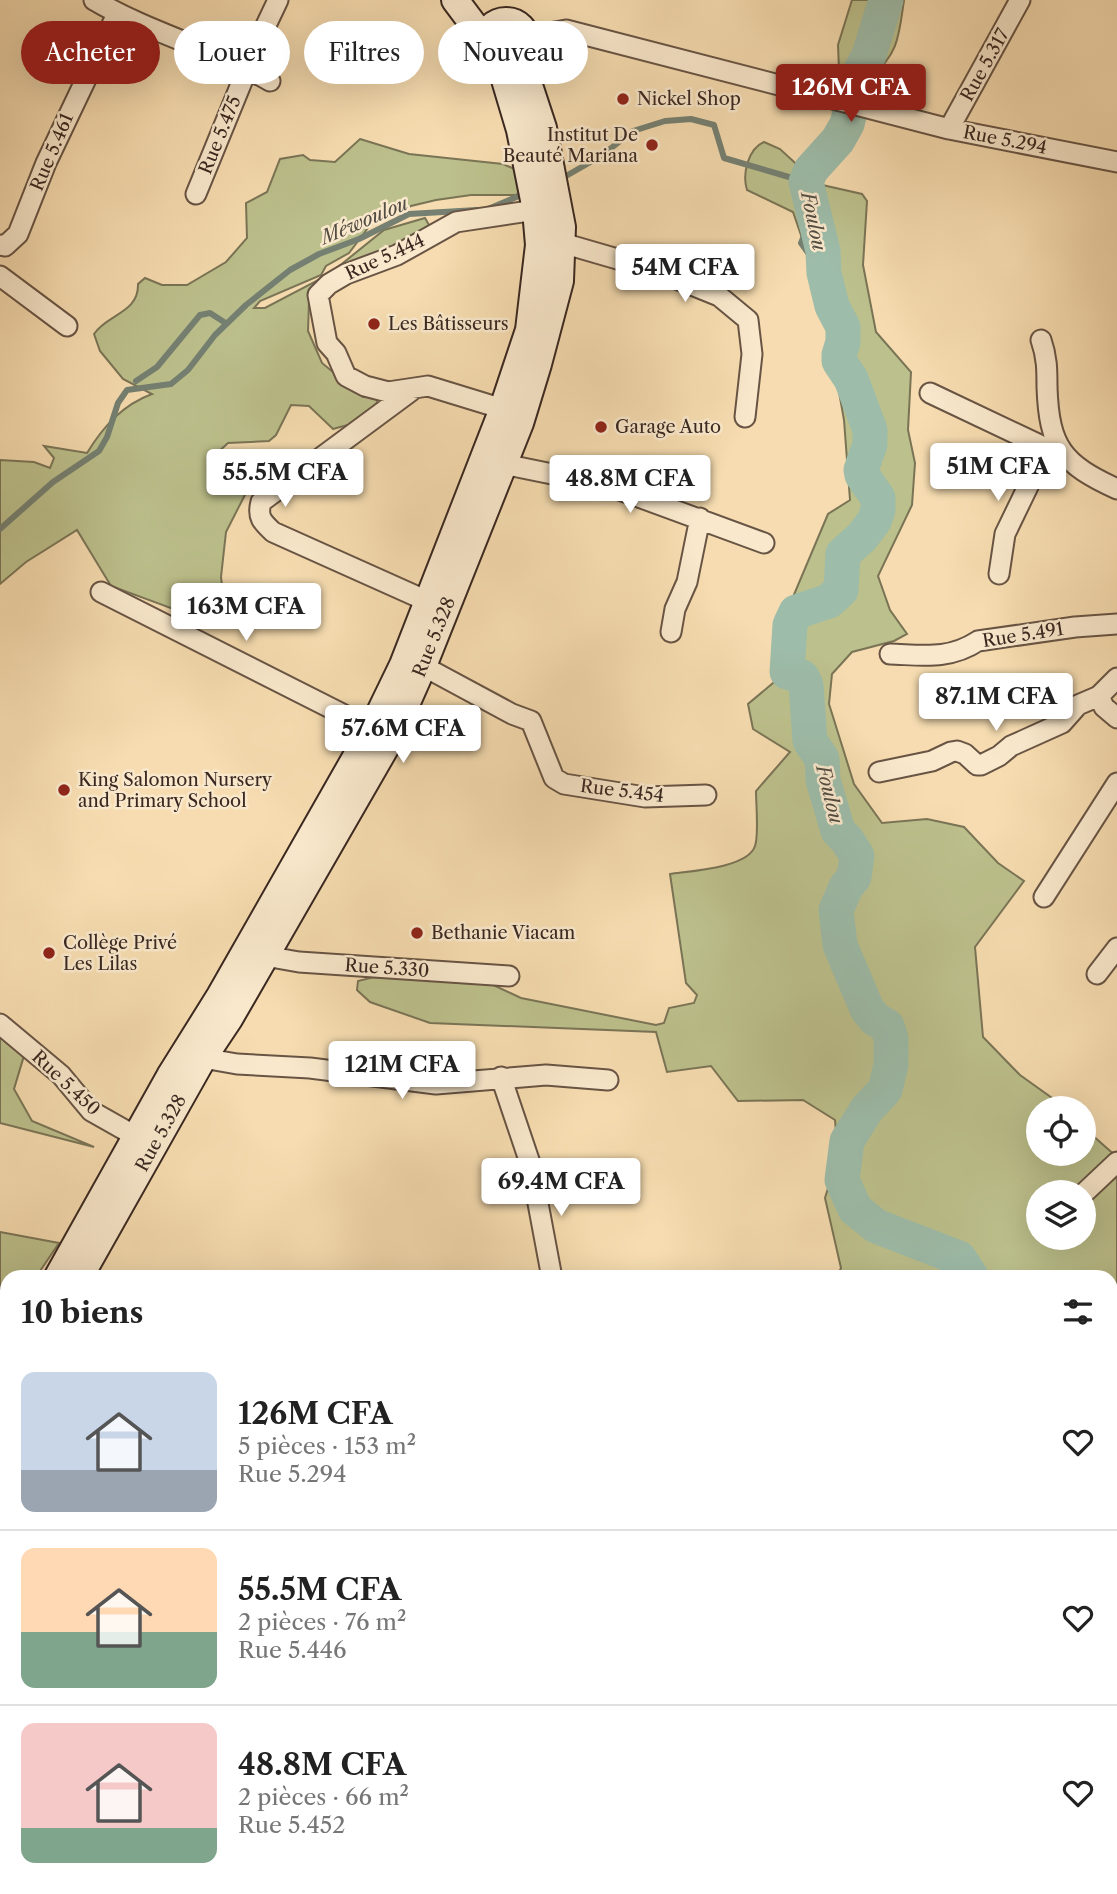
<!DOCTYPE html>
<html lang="fr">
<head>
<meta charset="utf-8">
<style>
  body { margin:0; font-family:"Libre Caslon Text",serif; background:#f2f2f2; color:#222; height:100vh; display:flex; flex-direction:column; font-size:26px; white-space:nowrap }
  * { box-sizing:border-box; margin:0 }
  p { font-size:23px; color:#767676 }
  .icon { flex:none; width:38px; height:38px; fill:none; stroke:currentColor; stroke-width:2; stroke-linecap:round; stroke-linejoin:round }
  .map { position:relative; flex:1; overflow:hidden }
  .side { position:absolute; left:0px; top:1270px; width:1118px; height:625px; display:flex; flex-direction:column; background:#fff; border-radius:21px 21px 0 0; box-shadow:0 7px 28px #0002 }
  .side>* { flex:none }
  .banner { position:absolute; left:21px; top:21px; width:700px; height:63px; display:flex; gap:14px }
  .tools { position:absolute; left:1026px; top:1096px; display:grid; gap:14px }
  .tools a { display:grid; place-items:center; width:70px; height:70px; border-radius:50%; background:#fff; box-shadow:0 7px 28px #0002; font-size:35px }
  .price { position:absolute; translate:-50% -60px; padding:0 16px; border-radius:7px; background:#fff; color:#222; font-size:23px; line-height:46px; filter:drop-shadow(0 2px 4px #0008) }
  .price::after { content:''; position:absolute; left:50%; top:42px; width:21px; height:16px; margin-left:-10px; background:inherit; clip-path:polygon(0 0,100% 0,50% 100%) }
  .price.active { background:#8f2418; color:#fff }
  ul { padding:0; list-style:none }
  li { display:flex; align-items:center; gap:21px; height:175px; padding:0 21px }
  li+li { border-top:2px solid #e0e0e0 }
  li span { display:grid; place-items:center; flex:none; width:196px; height:140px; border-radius:14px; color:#555 }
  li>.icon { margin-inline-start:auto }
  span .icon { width:84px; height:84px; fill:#fffc; stroke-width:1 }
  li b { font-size:30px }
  h2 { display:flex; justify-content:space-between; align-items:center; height:84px; padding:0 21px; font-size:30px }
  .pill { padding:0 24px; border-radius:32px; background:#fff; box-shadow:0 7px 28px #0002; font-size:24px; line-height:63px }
  .pill.active { background:#8f2418; color:#fff }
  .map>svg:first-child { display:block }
  .green { fill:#bcc08c; stroke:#7a7456; stroke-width:2; fill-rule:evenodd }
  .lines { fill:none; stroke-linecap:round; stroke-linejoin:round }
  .stream { stroke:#758072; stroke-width:6 }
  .river { stroke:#9dbca9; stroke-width:35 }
  .street-casing { stroke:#685444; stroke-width:23 }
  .secondary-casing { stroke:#392720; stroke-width:30 }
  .street { stroke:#f9e8cc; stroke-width:19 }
  .secondary { stroke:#f9e8cc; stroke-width:26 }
  .poi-dot { fill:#8f2418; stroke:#f9e8cc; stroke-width:2.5 }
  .labels { text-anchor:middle; stroke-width:5; stroke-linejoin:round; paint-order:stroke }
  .street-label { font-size:18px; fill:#392720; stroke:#f9e8cc }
  .poi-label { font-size:18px; fill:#392720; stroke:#f9e8cc; text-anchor:start }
  .water-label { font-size:19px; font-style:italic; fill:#524c42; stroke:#f9e8cc }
</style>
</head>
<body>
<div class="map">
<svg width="1117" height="1894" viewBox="0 0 1117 1894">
  <rect width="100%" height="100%" fill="#f6dcb0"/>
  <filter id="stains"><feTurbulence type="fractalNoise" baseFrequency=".00286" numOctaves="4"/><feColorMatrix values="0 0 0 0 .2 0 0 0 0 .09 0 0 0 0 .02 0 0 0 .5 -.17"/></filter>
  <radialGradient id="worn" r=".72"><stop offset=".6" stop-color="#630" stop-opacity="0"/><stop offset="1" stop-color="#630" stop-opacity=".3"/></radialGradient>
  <!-- green -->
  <path class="green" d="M 852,0 L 904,0 C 899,34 899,55 870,77 L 860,72 L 839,70 L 838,45 Z
    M 360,139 L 409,154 L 503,164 L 528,175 L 530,184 L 516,195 L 471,195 L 436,200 L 411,206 L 371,224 L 349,253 L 326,266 L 321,275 L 260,301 L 254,308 L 265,308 L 328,275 L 384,230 L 425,218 L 429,225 L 410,245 L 334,276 L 309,302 L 308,331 L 322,363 L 363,397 L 380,396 C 368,424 361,421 333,429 L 309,406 L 291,405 L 276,435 L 269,441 L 228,443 L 215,455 L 216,463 L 239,471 L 250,485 L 226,532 L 221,577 L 224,601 L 206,622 L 190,627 L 171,608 L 111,586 L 77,530 L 26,562 L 0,584 L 0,460 L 34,462 L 50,468 L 54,458 L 44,446 L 87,453 C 103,427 122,405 152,394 L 123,379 L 100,351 L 94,334 C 107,314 139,313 138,284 L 145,278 L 162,285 L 187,285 L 226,262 L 247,238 L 246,203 L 267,192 L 280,159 L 303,155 L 310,160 L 335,162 Z
    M 764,142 L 780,149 L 818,184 L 862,194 L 867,201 L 863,265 L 876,332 L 911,372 L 908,430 L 915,463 L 912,505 L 878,576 L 890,610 L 907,634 L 894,641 L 852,652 L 832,674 L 829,704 L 854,784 L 882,823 L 927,819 L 964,827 L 998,863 L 1024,881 L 975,947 L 983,1037 L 1020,1075 L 1066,1108 L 1038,1108 L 1038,1153 L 1083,1153 L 1083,1127 L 1117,1157 L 1117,1620 L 1111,1624 L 1111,1278 L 837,1277 L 841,1268 L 825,1198 L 838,1155 L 835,1120 L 803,1100 L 738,1101 L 711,1066 L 667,1072 L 656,1032 L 430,1023 L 370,1002 L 357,990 L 358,981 L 374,977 L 489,983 L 521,998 L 656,1025 L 664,1023 L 669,1008 L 694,1003 L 697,995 L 686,983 L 670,874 C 690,871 748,868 755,846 C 759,835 756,804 756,791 L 790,752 L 753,729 L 748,704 L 779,678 L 782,623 L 828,514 L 850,500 L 844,420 L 822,296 L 793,212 L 747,190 C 742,174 748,149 764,142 ZM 1038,1192 L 1083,1192 L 1083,1237 L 1038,1237 Z
    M 0,1027 L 26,1049 L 14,1089 L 32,1121 L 94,1147 L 0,1123 Z
    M 0,1232 L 59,1243 L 36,1277 L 7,1278 L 7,1321 L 0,1326 Z
    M 642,1888 L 897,1888 L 894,1894 L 627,1894 Z"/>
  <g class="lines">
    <!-- stream -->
    <path class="stream" d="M 559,180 L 601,156 L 633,131 L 665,121 L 691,119 L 714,125 L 724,158 L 806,182
      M 812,206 L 809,223 L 801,243 L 816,264 L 820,281 L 832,306
      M 488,209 L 526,193
      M 136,381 L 157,367 L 200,315 L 210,313 L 224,322
      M 0,529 L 53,482 L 99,451 L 107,437 L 118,403 L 127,390 L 171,384 L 188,370 L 215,335 L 246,305 L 290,270 L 319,254 L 359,239 L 409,214 L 477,210"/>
    <!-- river -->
    <path class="river" d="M 886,0 L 869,55 L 860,72 L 847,124 L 838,140 L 811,170 L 806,182 L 823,251 L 824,273 L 832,306 L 843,327 L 843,342 L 839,355 L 839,361 L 851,379 L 870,430 L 870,444 L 861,470 L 862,475 L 878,498 L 878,510 L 874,521 L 862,537 L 843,554 L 841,590 L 829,601 L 796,612 L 790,625 L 787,672 L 802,677 L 806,685 L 810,741 L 822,759 L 823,780 L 838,831 L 847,840 L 857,856 L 854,877 L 846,887 L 836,910 L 840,945 L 867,1009 L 875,1019 L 887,1026 L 891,1038 L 891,1065 L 885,1090 L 867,1109 L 847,1141 L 842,1180 L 855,1209 L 876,1226 L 959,1258 L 972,1278
      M 850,1888 L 850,1894"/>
    <defs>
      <path id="street" d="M 94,0 C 150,33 214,49 270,81
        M 527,37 L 566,30 L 949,129 L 1117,162
        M 949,129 L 1020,0
        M 196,194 L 259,40 L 278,0
        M 562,243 L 652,269 L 719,296 L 748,320 L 752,354 L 745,417
        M 0,245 L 5,246 L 18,234 L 46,163 L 117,14
        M 0,276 L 67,326
        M 1041,340 C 1047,357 1047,370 1047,387 C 1049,448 1063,464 1117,489
        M 411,391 L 261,502 C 257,517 262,522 273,532 L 427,601
        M 930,393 L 1063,456
        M 503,409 L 428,386 L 388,392 L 365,386 L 346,376 L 336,353 L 327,343 L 318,295 L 329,284 L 346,274 L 397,255 L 456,222 L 536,210
        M 503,464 L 606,485 L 764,543
        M 999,574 L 1005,534 L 1047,447
        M 101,592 L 372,729
        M 671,632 L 675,609 L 687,582 L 700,518
        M 890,654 C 923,655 949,660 978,641 L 1075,627 L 1117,624
        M 423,666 L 512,714 L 531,721 L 554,778 L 564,784 L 645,797 L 706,795
        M 1099,696 L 1104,707 L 1117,718
        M 879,772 L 932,761 L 951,752 L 957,751 L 965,754 L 977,765 L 981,765 L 999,756 L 1011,746 L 1062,723 L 1078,705 L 1099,696 L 1117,678
        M 1044,897 L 1117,783
        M 265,956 L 299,962 L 509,976
        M 1097,974 L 1117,948
        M 0,1024 L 61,1075 L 91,1111 L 137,1137
        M 203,1058 L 237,1064 L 310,1068 L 436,1084 L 546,1075 L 608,1080
        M 501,1077 L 531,1166 L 552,1278
        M 1083,1194 L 1117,1162
        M 0,1605 L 7,1605
        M 1111,1821 L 1117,1822
        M 240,1888 L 240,1894
        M 373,1888 L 373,1894
        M 519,1888 L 521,1894
        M 973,1888 L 974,1894
        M 77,1894 L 96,1888"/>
      <path id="secondary" d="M 455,0 L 485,40
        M485 42a21 21 0 1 1 42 0a21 21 0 1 1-42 0Z
        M 57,1278 L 170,1076 L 220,996 L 372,729 L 403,665 L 501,414 L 529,330 L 539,245 L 536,210 L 520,130 L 500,63
        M 79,1278 L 203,1058 L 229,1019 L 392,736 L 423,666 L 520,423 L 538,364 L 560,281 L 562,227 L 543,128 L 520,58
        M 0,1402 L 7,1382
        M 0,1476 L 7,1456"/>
    </defs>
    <!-- street casing -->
    <use href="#street" class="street-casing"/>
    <!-- secondary casing -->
    <use href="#secondary" class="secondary-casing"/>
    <!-- street -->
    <use href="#street" class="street"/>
    <!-- secondary -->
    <use href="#secondary" class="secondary"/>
  </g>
  <!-- markers -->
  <g class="poi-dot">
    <circle cx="623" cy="99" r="7"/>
    <circle cx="652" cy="145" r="7"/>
    <circle cx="374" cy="324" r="7"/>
    <circle cx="601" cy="427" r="7"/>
    <circle cx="64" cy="790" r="7"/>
    <circle cx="417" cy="933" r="7"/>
    <circle cx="49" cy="953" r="7"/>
  </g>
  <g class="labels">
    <!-- street labels -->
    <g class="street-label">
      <text transform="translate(985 65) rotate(-61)" y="6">Rue 5.317</text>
      <text transform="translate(220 135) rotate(-68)" y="6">Rue 5.475</text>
      <text transform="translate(1005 140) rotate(11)" y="6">Rue 5.294</text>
      <text transform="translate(52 152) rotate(-67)" y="6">Rue 5.461</text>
      <text transform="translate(385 257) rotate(-25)" y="6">Rue 5.444</text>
      <text transform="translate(1023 635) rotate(-9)" y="6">Rue 5.491</text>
      <text transform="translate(434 637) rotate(-68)" y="6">Rue 5.328</text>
      <text transform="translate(622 791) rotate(7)" y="6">Rue 5.454</text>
      <text transform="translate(387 968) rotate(4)" y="6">Rue 5.330</text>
      <text transform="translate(66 1083) rotate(43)" y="6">Rue 5.450</text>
      <text transform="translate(161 1133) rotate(-61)" y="6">Rue 5.328</text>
    </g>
    <!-- poi labels -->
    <g class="poi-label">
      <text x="637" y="105">Nickel Shop</text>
      <text x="638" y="141" text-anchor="end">Institut De<tspan x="638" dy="21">Beauté Mariana</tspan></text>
      <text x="388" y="330">Les Bâtisseurs</text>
      <text x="615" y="433">Garage Auto</text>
      <text x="78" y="786">King Salomon Nursery<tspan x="78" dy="21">and Primary School</tspan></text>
      <text x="431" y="939">Bethanie Viacam</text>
      <text x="63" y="949">Collège Privé<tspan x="63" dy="21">Les Lilas</tspan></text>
    </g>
    <!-- water labels -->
    <g class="water-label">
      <text transform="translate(364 220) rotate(-23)" y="7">Méwoulou</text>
      <text transform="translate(814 221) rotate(78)" y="7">Foulou</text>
      <text transform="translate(830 794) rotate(76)" y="7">Foulou</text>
    </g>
  </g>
  <rect width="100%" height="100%" filter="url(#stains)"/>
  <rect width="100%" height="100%" fill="url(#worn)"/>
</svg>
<div class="tools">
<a><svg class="icon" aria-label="locate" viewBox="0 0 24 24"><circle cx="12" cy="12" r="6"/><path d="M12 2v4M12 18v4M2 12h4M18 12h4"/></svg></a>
<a><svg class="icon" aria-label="layers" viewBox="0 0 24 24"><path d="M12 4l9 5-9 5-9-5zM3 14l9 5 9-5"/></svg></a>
</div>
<b class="price active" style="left:851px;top:124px">126M CFA</b>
<b class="price" style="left:685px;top:304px">54M CFA</b>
<b class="price" style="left:998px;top:503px">51M CFA</b>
<b class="price" style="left:285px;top:509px">55.5M CFA</b>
<b class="price" style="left:630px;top:515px">48.8M CFA</b>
<b class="price" style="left:246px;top:643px">163M CFA</b>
<b class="price" style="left:996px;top:733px">87.1M CFA</b>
<b class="price" style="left:403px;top:765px">57.6M CFA</b>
<b class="price" style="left:402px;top:1101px">121M CFA</b>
<b class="price" style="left:561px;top:1218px">69.4M CFA</b>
<div class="banner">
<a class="pill active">Acheter</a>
<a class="pill">Louer</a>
<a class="pill">Filtres</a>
<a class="pill">Nouveau</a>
</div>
<section class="side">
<h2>10 biens<svg class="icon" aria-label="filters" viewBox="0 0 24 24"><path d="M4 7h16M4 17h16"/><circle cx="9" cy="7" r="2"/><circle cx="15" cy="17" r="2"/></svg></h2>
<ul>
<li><span style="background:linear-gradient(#c9d6e8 70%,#9aa5b1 0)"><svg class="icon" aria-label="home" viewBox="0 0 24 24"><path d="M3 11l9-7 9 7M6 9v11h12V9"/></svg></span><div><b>126M CFA</b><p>5 pièces · 153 m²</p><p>Rue 5.294</p></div><svg class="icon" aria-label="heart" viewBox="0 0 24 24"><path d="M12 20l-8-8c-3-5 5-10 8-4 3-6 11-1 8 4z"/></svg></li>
<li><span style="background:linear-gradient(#ffd9b3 60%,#7fa58c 0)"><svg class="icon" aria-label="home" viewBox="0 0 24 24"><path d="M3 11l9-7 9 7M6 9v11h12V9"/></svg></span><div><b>55.5M CFA</b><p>2 pièces · 76 m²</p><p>Rue 5.446</p></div><svg class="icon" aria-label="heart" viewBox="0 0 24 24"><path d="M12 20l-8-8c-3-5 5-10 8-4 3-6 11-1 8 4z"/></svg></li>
<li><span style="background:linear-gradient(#f6c9c9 75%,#7fa58c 0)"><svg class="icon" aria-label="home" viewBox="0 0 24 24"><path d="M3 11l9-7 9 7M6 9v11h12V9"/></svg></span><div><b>48.8M CFA</b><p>2 pièces · 66 m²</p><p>Rue 5.452</p></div><svg class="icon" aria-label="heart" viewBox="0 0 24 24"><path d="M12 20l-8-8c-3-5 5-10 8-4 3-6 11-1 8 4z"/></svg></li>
</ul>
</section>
</div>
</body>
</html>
